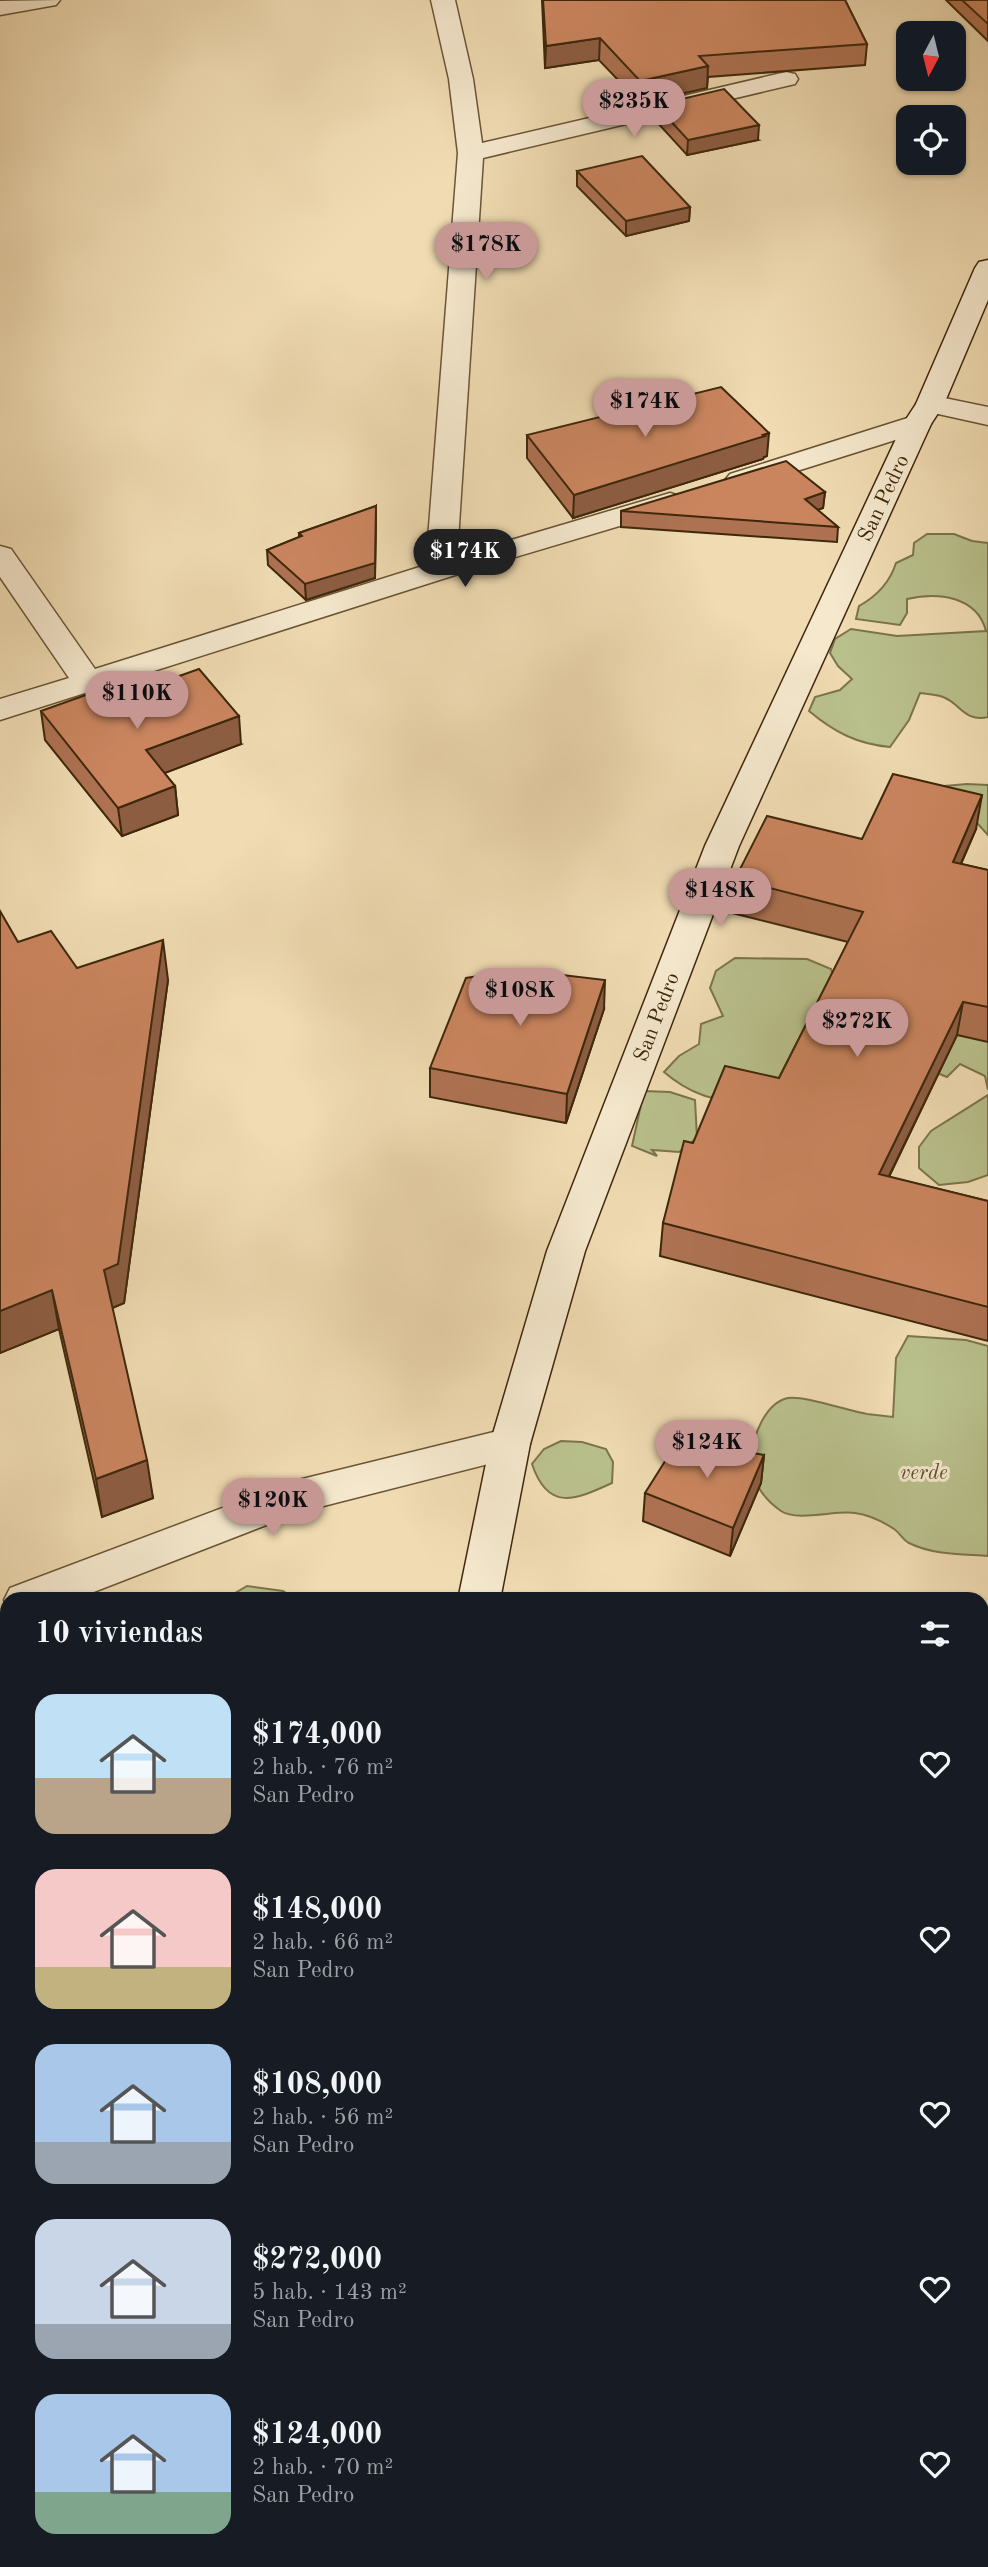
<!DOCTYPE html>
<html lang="es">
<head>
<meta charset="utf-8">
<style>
  body { margin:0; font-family:"Old Standard TT",serif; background:#20242c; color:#f1f3f6; height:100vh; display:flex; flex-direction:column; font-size:26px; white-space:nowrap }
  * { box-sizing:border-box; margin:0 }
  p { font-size:23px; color:#9ea1a6 }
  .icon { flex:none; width:38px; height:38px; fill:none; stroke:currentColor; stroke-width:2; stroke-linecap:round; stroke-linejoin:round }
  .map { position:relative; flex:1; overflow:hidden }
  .sheet { position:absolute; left:0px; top:1592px; width:989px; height:975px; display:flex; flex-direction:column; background:#171b24; border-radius:21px 21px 0 0; box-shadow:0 2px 5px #0004 }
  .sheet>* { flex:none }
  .needle { width:46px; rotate:187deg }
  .controls { position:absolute; left:896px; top:21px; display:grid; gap:14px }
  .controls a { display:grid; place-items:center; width:70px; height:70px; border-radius:14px; background:#171b24; box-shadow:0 2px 5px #0004; font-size:35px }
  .price { position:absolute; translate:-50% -60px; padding:0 16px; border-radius:24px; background:#c59692; color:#111; font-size:23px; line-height:46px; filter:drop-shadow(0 2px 4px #0008) }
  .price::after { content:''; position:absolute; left:50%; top:42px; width:21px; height:16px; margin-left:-10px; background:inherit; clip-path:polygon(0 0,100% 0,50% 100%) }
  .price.on { background:#222; color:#fff }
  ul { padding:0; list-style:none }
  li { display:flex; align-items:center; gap:21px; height:175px; padding:0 35px }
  li span { display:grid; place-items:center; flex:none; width:196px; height:140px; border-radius:21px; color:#555 }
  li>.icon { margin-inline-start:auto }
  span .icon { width:84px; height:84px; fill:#fffc; stroke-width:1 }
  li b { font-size:30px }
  h2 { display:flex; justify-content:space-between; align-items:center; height:84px; padding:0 35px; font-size:30px }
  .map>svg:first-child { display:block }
  .green { fill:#b9c08c; stroke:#7c744c; stroke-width:2 }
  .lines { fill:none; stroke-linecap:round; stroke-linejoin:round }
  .minor-casing { stroke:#6a5535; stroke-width:3 }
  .secondary-casing { stroke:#3e280b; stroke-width:3 }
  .minor { fill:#f5e8cd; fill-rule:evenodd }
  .secondary { fill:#f5e8cd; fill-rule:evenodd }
  .wall { fill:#ae7252; stroke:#3e280b; stroke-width:2 }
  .shaded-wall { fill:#8d5d42; stroke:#3e280b; stroke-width:2 }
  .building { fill:#ca855f; stroke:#3e280b; stroke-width:2 }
  .labels { text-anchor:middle; stroke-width:6; stroke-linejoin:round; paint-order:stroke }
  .street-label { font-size:21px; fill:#3e280b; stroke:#f5e8cd }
  .park-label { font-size:21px; font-style:italic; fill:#5d4e2b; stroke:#f5e8cd }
</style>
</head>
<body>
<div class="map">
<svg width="988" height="2567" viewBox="0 0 988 2567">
  <rect width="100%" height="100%" fill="#f0dbb2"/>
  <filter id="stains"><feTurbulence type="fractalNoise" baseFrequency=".00286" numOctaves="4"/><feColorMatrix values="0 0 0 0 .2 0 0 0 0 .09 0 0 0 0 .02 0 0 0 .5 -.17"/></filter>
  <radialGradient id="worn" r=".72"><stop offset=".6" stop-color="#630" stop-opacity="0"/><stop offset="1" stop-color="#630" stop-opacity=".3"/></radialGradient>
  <!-- green -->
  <path class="green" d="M 927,534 L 954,534 L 972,541 L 988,543 L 988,717 C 965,723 960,703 943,697 C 936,694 927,694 920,693 L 909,720 L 890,747 C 857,744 834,732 809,711 L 815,697 L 840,690 L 852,679 L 838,666 L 830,653 L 835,639 L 851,629 L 897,636 L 986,631 C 977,596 938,592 907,599 L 907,613 L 900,625 L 856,619 L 859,606 C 877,596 890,582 896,563 L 913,555 L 914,543 Z
    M 967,784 L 988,785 L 988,835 L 943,786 Z
    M 735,958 L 807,959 L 831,969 L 837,986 L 818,1049 L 756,1107 C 719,1100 694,1098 664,1072 L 679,1056 L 699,1044 L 701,1024 L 723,1016 L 710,988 L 716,971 Z
    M 988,1028 L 988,1090 L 985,1076 L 960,1064 L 947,1077 L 920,1066 L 924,1030 Z
    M 644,1091 L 670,1092 L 695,1100 L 697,1138 L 679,1152 L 652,1150 L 657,1156 L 632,1146 Z
    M 988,1095 L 988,1175 L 968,1182 L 939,1185 L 919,1168 L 919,1147 L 931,1131 Z
    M 908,1336 L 966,1340 L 988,1346 L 988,1556 C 962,1554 933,1555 909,1543 C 903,1540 900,1533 894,1529 C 882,1521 869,1515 855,1513 C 835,1510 798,1522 781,1511 C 763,1499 750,1479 751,1457 C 753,1436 765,1403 788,1398 C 803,1395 848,1411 867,1414 C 875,1415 884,1416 893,1417 L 896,1358 Z
    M 561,1441 L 582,1442 L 606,1449 L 613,1462 L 612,1483 C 575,1500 548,1512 532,1464 L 544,1449 Z
    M 247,1586 L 283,1591 L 295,1599 L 225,1599 Z
    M 982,1782 L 988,1783 L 988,1904 L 982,1905 Z
    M 982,2158 L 988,2158 L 988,2298 L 982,2299 Z
    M 982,2517 L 988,2518 L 988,2567 L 613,2567 L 624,2560 L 982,2560 Z"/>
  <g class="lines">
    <defs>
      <path id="minor" d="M 60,0 L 56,5 L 0,15 L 0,1 Z
        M 431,0 L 455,0 L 473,79 L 482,143 L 786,72 L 795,74 L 798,79 L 795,84 L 483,158 L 457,556 L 670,493 L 680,496 L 685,502 L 680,508 L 452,576 L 0,720 L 0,699 L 69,678 L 0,577 L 0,546 L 11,549 L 95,669 L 426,565 L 458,153 L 449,79 Z
        M 930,395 L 988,407 L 988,425 L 920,410 L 916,404 L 920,398 Z
        M 917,415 L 927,418 L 931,424 L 927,430 L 740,489 L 730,486 L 725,480 L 730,474 Z
        M 510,1428 L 524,1433 L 530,1444 L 524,1455 L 300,1512 L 73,1600 L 7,1600 L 7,1606 L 4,1600 L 10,1588 L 294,1481 Z
        M 7,2362 L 7,2414 L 0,2416 L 0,2364 Z"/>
      <path id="secondary" d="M 988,260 L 988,300 L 944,404 L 931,424 L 739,846 L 585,1251 L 530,1444 L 500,1600 L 458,1600 L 490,1444 L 547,1251 L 705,846 L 903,424 L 916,404 L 975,268 L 979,262 Z
        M 345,2560 L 399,2560 L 399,2567 L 345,2567 Z"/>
    </defs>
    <!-- minor casing -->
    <use href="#minor" class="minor-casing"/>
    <!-- secondary casing -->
    <use href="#secondary" class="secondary-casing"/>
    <!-- minor -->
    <use href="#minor" class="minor"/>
    <!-- secondary -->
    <use href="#secondary" class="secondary"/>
  </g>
  <!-- wall -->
  <path class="wall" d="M 542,0 L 845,0 L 867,44 L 865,65 L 708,77 L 707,88 L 640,103 L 599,60 L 545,68 Z
    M 946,0 L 988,0 L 988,41 Z
    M 656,105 L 758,140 L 687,155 L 655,120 Z
    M 577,171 L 690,207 L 689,221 L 626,236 L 577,186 Z
    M 527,435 L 767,456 L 764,457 L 763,459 L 573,518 L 527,458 Z
    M 825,492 L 823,508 L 817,510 L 838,527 L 837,542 L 621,527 L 621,511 Z
    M 376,506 L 375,578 L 306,600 L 268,565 L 267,550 L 299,537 L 299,533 Z
    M 106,702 L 241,744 L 164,773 L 175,786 L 178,815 L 122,836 L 45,740 L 41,711 Z
    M 976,829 L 961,864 L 988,870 L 988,1042 L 957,1035 L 889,1177 L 988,1201 L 988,1341 L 660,1256 L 663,1223 L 693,1143 L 779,1078 L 848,942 L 732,913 L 735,879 Z
    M 18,942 L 77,968 L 168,980 L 124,1303 L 112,1308 L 153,1498 L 102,1517 L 59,1329 L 0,1353 Z
    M 604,1009 L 566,1123 L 430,1097 L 430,1068 Z
    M 764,1455 L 761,1483 L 730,1556 L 643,1521 L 645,1493 Z
    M 982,1878 L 988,1880 L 988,1988 L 982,1985 Z
    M 982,2398 L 988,2457 L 988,2495 L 984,2507 L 982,2507 Z"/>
  <!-- shaded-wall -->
  <path class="shaded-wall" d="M 600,38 L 599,60 L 545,68 L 546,46 Z
    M 708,66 L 707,88 L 640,103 L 640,81 Z
    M 759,125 L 758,140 L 687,155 L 688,140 Z
    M 690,207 L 689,221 L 626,236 L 626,221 Z
    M 769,433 L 767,456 L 764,457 L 763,459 L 573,518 L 574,495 Z
    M 825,492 L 823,508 L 803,515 L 805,499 Z
    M 376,506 L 375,578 L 306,600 L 305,584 Z
    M 239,716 L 241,744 L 149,779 L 146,750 Z
    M 175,786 L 178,815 L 122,836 L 118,808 Z
    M 982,795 L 976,829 L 947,895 L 953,862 Z
    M 163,940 L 168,980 L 124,1303 L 110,1309 L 104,1270 Z
    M 605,980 L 604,1009 L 566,1123 L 567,1094 Z
    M 963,1002 L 957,1035 L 874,1207 L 879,1174 Z
    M 52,1290 L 59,1329 L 0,1353 L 0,1311 Z
    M 764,1455 L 761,1483 L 730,1556 L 733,1528 Z
    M 147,1460 L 153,1498 L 102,1517 L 96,1479 Z"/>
  <!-- building -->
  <path class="building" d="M 543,0 L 845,0 L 867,44 L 699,56 L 708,66 L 640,81 L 600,38 L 546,46 Z
    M 962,0 L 988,0 L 988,24 Z
    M 724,89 L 759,125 L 688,140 L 656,105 Z
    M 642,156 L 690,207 L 626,221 L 577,171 Z
    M 721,387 L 769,433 L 763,435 L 765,436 L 574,495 L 527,435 Z
    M 786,461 L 825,492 L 805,499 L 838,527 L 621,511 Z
    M 376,506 L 375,563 L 305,584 L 267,550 L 302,536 L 299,533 Z
    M 199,669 L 239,716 L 146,750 L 175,786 L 118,808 L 41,711 L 97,691 L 106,702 Z
    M 893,774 L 982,795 L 953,862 L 988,870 L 988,1007 L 963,1002 L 879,1174 L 988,1201 L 988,1307 L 663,1223 L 684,1141 L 693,1143 L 725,1066 L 779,1078 L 863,912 L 735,879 L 767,816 L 862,839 Z
    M 0,911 L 18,942 L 51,931 L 77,968 L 163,940 L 118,1264 L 104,1270 L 147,1460 L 96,1479 L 52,1290 L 0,1311 Z
    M 520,970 L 605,980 L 567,1094 L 430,1068 L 466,978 Z
    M 679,1439 L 764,1455 L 733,1528 L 645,1493 Z
    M 982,1878 L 988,1880 L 988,1961 L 982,1958 Z
    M 7,2087 L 7,2274 L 5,2275 L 0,2259 L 0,2089 Z
    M 982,2398 L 988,2457 L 988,2487 L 982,2487 Z"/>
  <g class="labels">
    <!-- street labels -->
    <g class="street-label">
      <text transform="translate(883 498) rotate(-65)" y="7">San Pedro</text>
      <text transform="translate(656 1017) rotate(-69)" y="7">San Pedro</text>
    </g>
    <!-- park labels -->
    <g class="park-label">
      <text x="924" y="1479">verde</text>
    </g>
  </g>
  <rect width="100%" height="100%" filter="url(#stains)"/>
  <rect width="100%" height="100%" fill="url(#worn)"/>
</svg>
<div class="controls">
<a><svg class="needle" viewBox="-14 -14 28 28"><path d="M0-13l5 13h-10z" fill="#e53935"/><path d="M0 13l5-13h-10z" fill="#9ea1a6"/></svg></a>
<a><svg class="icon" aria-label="locate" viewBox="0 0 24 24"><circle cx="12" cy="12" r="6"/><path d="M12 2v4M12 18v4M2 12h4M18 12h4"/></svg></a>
</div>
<b class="price" style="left:634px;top:139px">$235K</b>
<b class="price" style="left:486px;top:282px">$178K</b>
<b class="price" style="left:645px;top:439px">$174K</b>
<b class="price on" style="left:465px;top:589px">$174K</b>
<b class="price" style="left:137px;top:731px">$110K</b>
<b class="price" style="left:720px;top:928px">$148K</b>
<b class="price" style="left:520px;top:1028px">$108K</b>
<b class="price" style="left:857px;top:1059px">$272K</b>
<b class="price" style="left:707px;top:1480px">$124K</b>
<b class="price" style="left:273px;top:1538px">$120K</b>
<section class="sheet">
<h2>10 viviendas<svg class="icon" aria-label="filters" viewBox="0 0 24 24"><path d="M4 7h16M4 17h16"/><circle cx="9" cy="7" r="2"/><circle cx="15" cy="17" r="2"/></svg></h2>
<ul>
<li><span style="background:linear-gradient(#bfe0f5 60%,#b9a48a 0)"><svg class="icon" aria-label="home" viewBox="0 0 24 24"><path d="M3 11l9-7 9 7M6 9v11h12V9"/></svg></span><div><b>$174,000</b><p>2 hab. · 76 m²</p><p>San Pedro</p></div><svg class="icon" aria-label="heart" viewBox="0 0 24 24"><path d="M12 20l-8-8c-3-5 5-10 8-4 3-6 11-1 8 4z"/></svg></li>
<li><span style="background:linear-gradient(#f6c9c9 70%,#c2b280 0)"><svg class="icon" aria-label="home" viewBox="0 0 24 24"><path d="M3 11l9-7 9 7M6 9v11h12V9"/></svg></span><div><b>$148,000</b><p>2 hab. · 66 m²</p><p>San Pedro</p></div><svg class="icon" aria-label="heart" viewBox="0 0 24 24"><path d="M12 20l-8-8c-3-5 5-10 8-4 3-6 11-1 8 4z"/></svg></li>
<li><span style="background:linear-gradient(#a9c7e8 70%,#9aa5b1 0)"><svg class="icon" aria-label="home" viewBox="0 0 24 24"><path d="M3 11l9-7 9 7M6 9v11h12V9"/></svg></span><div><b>$108,000</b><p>2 hab. · 56 m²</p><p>San Pedro</p></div><svg class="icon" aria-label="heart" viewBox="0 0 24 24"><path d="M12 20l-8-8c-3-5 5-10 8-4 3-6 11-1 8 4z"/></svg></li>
<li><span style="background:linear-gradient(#c9d6e8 75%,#9aa5b1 0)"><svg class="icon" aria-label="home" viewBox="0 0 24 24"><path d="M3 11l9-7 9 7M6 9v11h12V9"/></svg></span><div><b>$272,000</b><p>5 hab. · 143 m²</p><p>San Pedro</p></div><svg class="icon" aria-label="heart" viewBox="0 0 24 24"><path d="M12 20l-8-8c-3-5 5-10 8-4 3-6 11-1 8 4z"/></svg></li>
<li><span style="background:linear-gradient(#a9c7e8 70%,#7fa58c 0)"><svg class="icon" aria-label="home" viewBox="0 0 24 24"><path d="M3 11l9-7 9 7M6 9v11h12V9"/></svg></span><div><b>$124,000</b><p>2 hab. · 70 m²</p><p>San Pedro</p></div><svg class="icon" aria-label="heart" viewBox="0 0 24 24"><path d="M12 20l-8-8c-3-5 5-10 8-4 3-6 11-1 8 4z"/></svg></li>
</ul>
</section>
</div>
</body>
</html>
